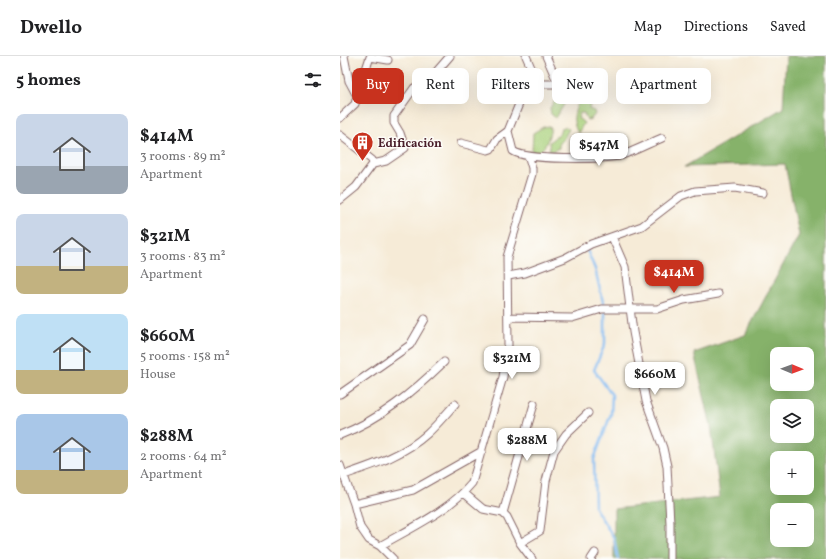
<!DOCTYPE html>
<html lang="en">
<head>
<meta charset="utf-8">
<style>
  body { margin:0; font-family:Vollkorn,serif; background:#f6f6f6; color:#202124; height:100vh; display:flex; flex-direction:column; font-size:15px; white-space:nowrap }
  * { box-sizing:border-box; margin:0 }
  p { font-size:13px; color:#757577 }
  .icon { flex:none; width:22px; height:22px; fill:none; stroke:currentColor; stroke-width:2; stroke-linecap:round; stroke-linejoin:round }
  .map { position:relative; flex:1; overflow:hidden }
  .sheet { display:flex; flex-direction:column; background:#fff; width:340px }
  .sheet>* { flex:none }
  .banner { position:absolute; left:12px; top:12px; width:380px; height:36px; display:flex; gap:8px }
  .needle { width:26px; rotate:91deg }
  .controls { position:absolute; left:430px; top:291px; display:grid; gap:8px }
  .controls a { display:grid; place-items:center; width:44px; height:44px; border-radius:8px; background:#fff; box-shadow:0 4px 16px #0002; font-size:20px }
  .price { position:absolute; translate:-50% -34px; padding:0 9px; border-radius:8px; background:#fff; color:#222; font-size:13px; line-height:26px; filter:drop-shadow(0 1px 2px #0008) }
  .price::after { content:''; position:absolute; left:50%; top:24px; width:12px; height:9px; margin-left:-6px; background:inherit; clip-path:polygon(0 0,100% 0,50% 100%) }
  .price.on { background:#c8321e; color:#fff }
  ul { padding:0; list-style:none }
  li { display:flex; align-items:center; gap:12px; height:100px; padding:0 16px }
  li span { display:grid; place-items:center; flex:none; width:112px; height:80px; border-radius:8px; color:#555 }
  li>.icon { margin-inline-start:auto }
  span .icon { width:48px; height:48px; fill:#fffc; stroke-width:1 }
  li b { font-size:17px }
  h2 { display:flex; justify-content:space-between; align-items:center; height:48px; padding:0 16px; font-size:17px }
  .chip { padding:0 14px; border-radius:8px; background:#fff; box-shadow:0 4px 16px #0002; font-size:14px; line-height:36px }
  .chip.on { background:#c8321e; color:#fff }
  header { display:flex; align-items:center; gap:24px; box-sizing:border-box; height:56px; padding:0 20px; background:#fff; border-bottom:1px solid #e0e0e0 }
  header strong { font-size:19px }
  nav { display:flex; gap:22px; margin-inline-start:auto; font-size:14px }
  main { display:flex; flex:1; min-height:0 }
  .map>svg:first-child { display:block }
  .green { fill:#a8d07a; stroke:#797852 }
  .forest { fill:#86b26a; stroke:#68684a; fill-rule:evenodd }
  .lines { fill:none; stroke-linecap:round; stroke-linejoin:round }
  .stream { stroke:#81baf2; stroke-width:2.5 }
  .street-casing { stroke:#866667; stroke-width:9 }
  .street { stroke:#fff; stroke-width:7 }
  .labels { text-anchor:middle; stroke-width:3; stroke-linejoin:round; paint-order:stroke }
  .poi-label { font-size:12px; font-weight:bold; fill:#4a1f2b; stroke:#fdfcf7; text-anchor:start }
</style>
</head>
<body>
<header>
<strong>Dwello</strong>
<nav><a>Map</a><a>Directions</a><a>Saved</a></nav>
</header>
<main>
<section class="sheet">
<h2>5 homes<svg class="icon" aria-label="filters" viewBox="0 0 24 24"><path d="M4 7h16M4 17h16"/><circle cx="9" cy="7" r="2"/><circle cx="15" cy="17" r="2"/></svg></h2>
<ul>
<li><span style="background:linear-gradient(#c9d6e8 65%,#9aa5b1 0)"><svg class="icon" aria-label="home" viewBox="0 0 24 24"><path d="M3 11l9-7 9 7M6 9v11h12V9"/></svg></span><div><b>$414M</b><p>3 rooms · 89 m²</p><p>Apartment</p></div></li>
<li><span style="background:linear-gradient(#c9d6e8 65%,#c2b280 0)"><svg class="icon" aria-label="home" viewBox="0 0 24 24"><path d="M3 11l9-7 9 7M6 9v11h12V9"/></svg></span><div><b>$321M</b><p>3 rooms · 83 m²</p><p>Apartment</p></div></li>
<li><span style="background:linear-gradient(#bfe0f5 70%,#c2b280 0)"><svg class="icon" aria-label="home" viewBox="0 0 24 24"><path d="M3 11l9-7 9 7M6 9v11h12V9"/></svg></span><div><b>$660M</b><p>5 rooms · 158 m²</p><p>House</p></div></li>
<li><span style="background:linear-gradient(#a9c7e8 70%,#c2b280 0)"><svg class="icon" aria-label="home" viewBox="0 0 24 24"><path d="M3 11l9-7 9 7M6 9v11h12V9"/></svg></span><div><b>$288M</b><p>2 rooms · 64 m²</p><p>Apartment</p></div></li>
</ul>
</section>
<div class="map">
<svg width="486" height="503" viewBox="0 0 486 503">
  <rect width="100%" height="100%" fill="#fdfcf7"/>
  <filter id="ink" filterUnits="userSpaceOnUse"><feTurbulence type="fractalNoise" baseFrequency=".025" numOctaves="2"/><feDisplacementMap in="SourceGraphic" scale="8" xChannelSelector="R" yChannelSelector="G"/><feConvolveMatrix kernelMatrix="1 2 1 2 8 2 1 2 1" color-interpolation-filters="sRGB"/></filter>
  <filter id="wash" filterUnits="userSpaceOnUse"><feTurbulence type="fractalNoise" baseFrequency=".012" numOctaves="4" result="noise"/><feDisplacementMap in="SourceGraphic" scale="16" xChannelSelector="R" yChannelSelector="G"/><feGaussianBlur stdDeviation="0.9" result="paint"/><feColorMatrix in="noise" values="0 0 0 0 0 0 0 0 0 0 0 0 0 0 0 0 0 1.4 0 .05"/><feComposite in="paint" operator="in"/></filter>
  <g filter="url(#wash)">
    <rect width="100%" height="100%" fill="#f6ebd7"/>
    <!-- green -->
    <path class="green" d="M 244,22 L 260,23 L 261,28 L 257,37 L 251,38 L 253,39 L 249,53 L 254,55 L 255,58 L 251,63 L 247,64 L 244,57 L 240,57 L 238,62 L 244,67 L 238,77 C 230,63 235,54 241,41 L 233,30 L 238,29 Z
      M 218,40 L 226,45 L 216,62 L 211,58 L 210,52 Z
      M 205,70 L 211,72 C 208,84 206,93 195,98 L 192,96 L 193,77 Z
      M 226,71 L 229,73 L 224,82 L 219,87 L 219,92 L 210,96 L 209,86 L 219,78 L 221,72 Z"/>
    <!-- forest -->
    <path class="forest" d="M 446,0 L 486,0 L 486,503 L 274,503 L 274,453 L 380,441 L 371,370 L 354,297 L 405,279 L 459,179 L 445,108 L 344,111 L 443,52 ZM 437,298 L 467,298 L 467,328 L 437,328 ZM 437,350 L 467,350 L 467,380 L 437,380 ZM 437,402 L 467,402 L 467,432 L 437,432 ZM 437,454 L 467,454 L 467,484 L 437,484 Z"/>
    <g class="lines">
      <!-- stream -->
      <path class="stream" d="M 246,192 L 255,213 L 264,250
        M 265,255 L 265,288 L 254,314 L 272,339 L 271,358 L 254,403 L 255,452 L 274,482 L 278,503"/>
    </g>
  </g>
  <g filter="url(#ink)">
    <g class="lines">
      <defs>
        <path id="street" d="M 186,0 L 192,14 L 201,28 L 215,28 L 217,25 L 206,0
          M 17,40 L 30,1 L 48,4
          M 0,62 L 15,48 L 17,40 L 9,25 L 4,0
          M 168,75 L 173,95 C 187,105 261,103 279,100 C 291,97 310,87 322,82
          M 0,79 L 32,104 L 33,108 L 16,131 L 0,144
          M 121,87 L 148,94 L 151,93 L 157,83 L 168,75 L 179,48
          M 33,108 L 46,105 L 65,92 L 60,77 L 54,67 L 54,60 L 74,32 L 90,23 L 110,0
          M 272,181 L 285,211 L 293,276 L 306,345 L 323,392 L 327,410 L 330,467 L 330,503
          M 168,220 L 185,217 L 225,202 L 251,188 L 302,170 L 341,140 L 355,135 L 395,132 L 423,137
          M 169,261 L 232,262 L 262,253 L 317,253 L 344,244 L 378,238
          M 0,338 L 70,289 L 85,263
          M 0,379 C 41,363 73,336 104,306
          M 0,409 L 14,448 L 20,471 L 29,484 L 40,490 L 53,503
          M 4,419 C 33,409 64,399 87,378 C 97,369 106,358 115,348
          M 124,437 L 143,453 L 163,457 L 167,461 L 180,487 L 192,503
          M 14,448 L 73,434 L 142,395
          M 163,457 L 194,348
          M 180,487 L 200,475 L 206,425 L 214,395 L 226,378 L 248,357
          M 40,490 C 71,472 109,455 132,427 L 163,321 L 168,289 L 167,201 L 192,118 L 192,112 L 189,102
          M 251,503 L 255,497"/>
      </defs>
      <!-- street casing -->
      <use href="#street" class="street-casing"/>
      <!-- street -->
      <use href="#street" class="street"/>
    </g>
  </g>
  <!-- icons -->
  <defs>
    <symbol id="building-pin" viewBox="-11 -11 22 30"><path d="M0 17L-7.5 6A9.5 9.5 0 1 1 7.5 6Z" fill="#c8321e" stroke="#fdfcf7"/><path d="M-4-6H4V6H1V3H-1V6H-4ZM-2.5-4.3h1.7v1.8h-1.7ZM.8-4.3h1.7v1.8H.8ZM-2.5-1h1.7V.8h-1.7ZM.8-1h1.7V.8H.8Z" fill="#fff"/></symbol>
  </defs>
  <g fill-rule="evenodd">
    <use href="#building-pin" x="10" y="74" width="25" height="34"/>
  </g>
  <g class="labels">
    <!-- poi labels -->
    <g class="poi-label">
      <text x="38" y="91">Edificación</text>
    </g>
  </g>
</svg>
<div class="controls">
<a><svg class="needle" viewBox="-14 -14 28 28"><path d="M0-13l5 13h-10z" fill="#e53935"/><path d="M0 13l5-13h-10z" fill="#757577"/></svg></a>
<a><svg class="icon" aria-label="layers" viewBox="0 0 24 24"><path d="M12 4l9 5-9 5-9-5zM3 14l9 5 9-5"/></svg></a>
<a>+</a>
<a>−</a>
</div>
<b class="price" style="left:259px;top:111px">$547M</b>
<b class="price on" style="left:334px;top:238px">$414M</b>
<b class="price" style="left:172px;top:324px">$321M</b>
<b class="price" style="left:315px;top:340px">$660M</b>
<b class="price" style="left:187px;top:406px">$288M</b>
<div class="banner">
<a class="chip on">Buy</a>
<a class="chip">Rent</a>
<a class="chip">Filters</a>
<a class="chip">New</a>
<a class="chip">Apartment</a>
</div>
</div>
</main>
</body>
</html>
